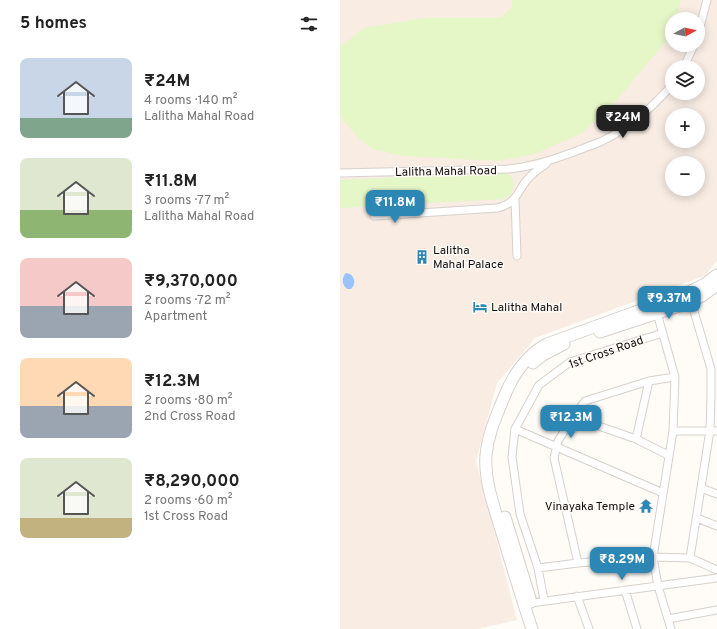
<!DOCTYPE html>
<html lang="en">
<head>
<meta charset="utf-8">
<style>
  body { margin:0; font-family:Overpass,sans-serif; background:#f2f2f2; color:#222; height:100vh; display:flex; flex-direction:column; font-size:15px; white-space:nowrap }
  * { box-sizing:border-box; margin:0 }
  p { font-size:13px; color:#767676 }
  .icon { flex:none; width:22px; height:22px; fill:none; stroke:currentColor; stroke-width:2; stroke-linecap:round; stroke-linejoin:round }
  .map { position:relative; flex:1; overflow:hidden }
  .drawer { display:flex; flex-direction:column; background:#fff; width:340px }
  .drawer>* { flex:none }
  .needle { width:26px; rotate:82deg }
  .tools { position:absolute; left:325px; top:12px; display:grid; gap:8px }
  .tools a { display:grid; place-items:center; width:40px; height:40px; border-radius:50%; background:#fff; box-shadow:0 2px 10px #0003; font-size:20px }
  .price { position:absolute; translate:-50% -34px; padding:0 9px; border-radius:8px; background:#2c87b4; color:#fff; font-size:13px; line-height:26px; filter:drop-shadow(0 1px 2px #0008) }
  .price::after { content:''; position:absolute; left:50%; top:24px; width:12px; height:9px; margin-left:-6px; background:inherit; clip-path:polygon(0 0,100% 0,50% 100%) }
  .price.active { background:#222; color:#fff }
  ul { padding:0; list-style:none }
  li { display:flex; align-items:center; gap:12px; height:100px; padding:0 20px }
  li span { display:grid; place-items:center; flex:none; width:112px; height:80px; border-radius:8px; color:#555 }
  li>.icon { margin-inline-start:auto }
  span .icon { width:48px; height:48px; fill:#fffc; stroke-width:1 }
  li b { font-size:17px }
  h2 { display:flex; justify-content:space-between; align-items:center; height:48px; padding:0 20px; font-size:17px }
  main { display:flex; flex:1; min-height:0 }
  .map>svg:first-child { display:block }
  .built { fill:#f8ece3; fill-rule:evenodd }
  .green { fill:#e5f6c7 }
  .water { fill:#9ac2fe }
  .lines { fill:none; stroke-linecap:round; stroke-linejoin:round }
  .minor-casing { stroke:#d6d1cd; stroke-width:9 }
  .primary-casing { stroke:#d6d1cd; stroke-width:13 }
  .minor { stroke:#fff; stroke-width:7 }
  .primary { stroke:#fff; stroke-width:11 }
  .labels { text-anchor:middle; stroke-width:3; stroke-linejoin:round; paint-order:stroke }
  .street-label { font-size:12px; fill:#100e0d; stroke:#fffbf7 }
  .poi-label { font-size:12px; fill:#100e0d; stroke:#fffbf7; text-anchor:start }
</style>
</head>
<body>
<main>
<section class="drawer">
<h2>5 homes<svg class="icon" aria-label="filters" viewBox="0 0 24 24"><path d="M4 7h16M4 17h16"/><circle cx="9" cy="7" r="2"/><circle cx="15" cy="17" r="2"/></svg></h2>
<ul>
<li><span style="background:linear-gradient(#c9d6e8 75%,#7fa58c 0)"><svg class="icon" aria-label="home" viewBox="0 0 24 24"><path d="M3 11l9-7 9 7M6 9v11h12V9"/></svg></span><div><b>₹24M</b><p>4 rooms · 140 m²</p><p>Lalitha Mahal Road</p></div></li>
<li><span style="background:linear-gradient(#dfe7d0 65%,#8fb573 0)"><svg class="icon" aria-label="home" viewBox="0 0 24 24"><path d="M3 11l9-7 9 7M6 9v11h12V9"/></svg></span><div><b>₹11.8M</b><p>3 rooms · 77 m²</p><p>Lalitha Mahal Road</p></div></li>
<li><span style="background:linear-gradient(#f6c9c9 60%,#9aa5b1 0)"><svg class="icon" aria-label="home" viewBox="0 0 24 24"><path d="M3 11l9-7 9 7M6 9v11h12V9"/></svg></span><div><b>₹9,370,000</b><p>2 rooms · 72 m²</p><p>Apartment</p></div></li>
<li><span style="background:linear-gradient(#ffd9b3 60%,#9aa5b1 0)"><svg class="icon" aria-label="home" viewBox="0 0 24 24"><path d="M3 11l9-7 9 7M6 9v11h12V9"/></svg></span><div><b>₹12.3M</b><p>2 rooms · 80 m²</p><p>2nd Cross Road</p></div></li>
<li><span style="background:linear-gradient(#dfe7d0 75%,#c2b280 0)"><svg class="icon" aria-label="home" viewBox="0 0 24 24"><path d="M3 11l9-7 9 7M6 9v11h12V9"/></svg></span><div><b>₹8,290,000</b><p>2 rooms · 60 m²</p><p>1st Cross Road</p></div></li>
</ul>
</section>
<div class="map">
<svg width="377" height="629" viewBox="0 0 377 629">
  <rect width="100%" height="100%" fill="#fffbf7"/>
  <!-- built -->
  <path class="built" d="M 0,0 L 377,0 L 377,261 L 364,276 L 195,338 L 157,383 L 136,461 L 177,620 L 138,629 L 0,629 ZM 332,19 L 358,19 L 358,45 L 332,45 ZM 332,67 L 358,67 L 358,93 L 332,93 ZM 332,115 L 358,115 L 358,141 L 332,141 ZM 332,163 L 358,163 L 358,189 L 332,189 Z"/>
  <!-- green -->
  <path class="green" d="M 172,0 L 341,0 L 336,19 L 332,19 L 332,34 L 275,102 L 242,133 L 195,154 L 158,161 L 63,156 L 32,149 L 19,139 L 0,116 L 0,47 L 24,28 L 83,18 L 154,18 L 162,17 L 172,7 Z
    M 161,172 L 170,175 L 174,185 L 171,195 L 163,199 L 0,208 L 0,180 Z"/>
  <!-- water -->
  <path class="water" d="M 6,273 L 10,274 C 15,278 16,284 11,289 L 7,289 C 2,285 1,278 6,273 Z"/>
  <g class="lines">
    <defs>
      <path id="minor" d="M 358,34 L 367,0
        M 344,67 L 354,45
        M 0,173 L 168,169 C 191,167 210,161 231,153 C 241,149 250,146 260,142 C 288,129 312,108 332,85
        M 175,199 L 177,256
        M 34,216 L 157,208 C 175,204 176,195 186,181 C 192,174 198,169 206,164
        M 317,313 L 335,377 L 333,431 L 313,557 L 318,586 L 331,629
        M 233,417 L 296,439 L 328,455
        M 175,429 L 323,493
        M 333,431 L 377,431
        M 296,439 L 309,381
        M 361,488 L 377,494
        M 357,518 L 377,526
        M 350,558 L 370,430 L 371,397 L 371,369 L 351,301
        M 238,563 L 214,458 L 218,441 L 233,417 L 245,401 L 309,381 L 335,377
        M 198,568 L 238,563 L 313,557 L 350,558 L 377,570
        M 285,590 L 297,629
        M 237,596 L 249,629
        M 204,600 L 198,568 L 180,514 L 172,457 L 175,429 L 199,385 L 230,362 L 323,333
        M 191,603 L 377,578
        M 328,619 L 377,610"/>
      <path id="primary" d="M 260,332 L 342,305 L 362,296 L 377,285
        M 193,363 L 203,355 L 224,344
        M 165,517 L 191,602
        M 192,629 C 181,596 171,563 161,530 C 154,506 144,481 146,455 C 148,434 156,417 164,397 C 173,375 186,355 207,344 L 345,294 L 365,284 L 377,275"/>
    </defs>
    <!-- minor casing -->
    <use href="#minor" class="minor-casing"/>
    <!-- primary casing -->
    <use href="#primary" class="primary-casing"/>
    <!-- minor -->
    <use href="#minor" class="minor"/>
    <!-- primary -->
    <use href="#primary" class="primary"/>
  </g>
  <!-- icons -->
  <defs>
    <symbol id="building-bare" viewBox="-9 -9 18 18"><path d="M-4-6H4V6H1V3H-1V6H-4ZM-2.5-4.3h1.7v1.8h-1.7ZM.8-4.3h1.7v1.8H.8ZM-2.5-1h1.7V.8h-1.7ZM.8-1h1.7V.8H.8Z" fill="#2c87b4" stroke="#fffbf7" stroke-width="2.5" paint-order="stroke"/></symbol>
    <symbol id="hotel-bare" viewBox="-9 -9 18 18"><path d="M-6-4.5h1.5V1H6V5H4.5V3h-9V5H-6ZM-4 0a1.8 1.8 0 1 1 3.6 0ZM.5 0V-2.5h3Q6-2.5 6 0Z" fill="#2c87b4" stroke="#fffbf7" stroke-width="2.5" paint-order="stroke"/></symbol>
    <symbol id="temple-bare" viewBox="-9 -9 18 18"><path d="M0-6L5-2H3V0L6.5 2.5H4V6H1.5V3h-3V6H-4V2.5H-6.5L-3 0V-2H-5Z" fill="#2c87b4" stroke="#fffbf7" stroke-width="2.5" paint-order="stroke"/></symbol>
  </defs>
  <g fill-rule="evenodd">
    <use href="#building-bare" x="72" y="247" width="20" height="20"/>
    <use href="#hotel-bare" x="130" y="297" width="20" height="20"/>
    <use href="#temple-bare" x="296" y="496" width="20" height="20"/>
  </g>
  <g class="labels">
    <!-- street labels -->
    <g class="street-label">
      <text transform="translate(106 171) rotate(-1)" y="4">Lalitha Mahal Road</text>
      <text transform="translate(266 352) rotate(-19)" y="4">1st Cross Road</text>
    </g>
    <!-- poi labels -->
    <g class="poi-label">
      <text x="93" y="254">Lalitha<tspan x="93" dy="14">Mahal Palace</tspan></text>
      <text x="151" y="311">Lalitha Mahal</text>
      <text x="295" y="510" text-anchor="end">Vinayaka Temple</text>
    </g>
  </g>
</svg>
<div class="tools">
<a><svg class="needle" viewBox="-14 -14 28 28"><path d="M0-13l5 13h-10z" fill="#e53935"/><path d="M0 13l5-13h-10z" fill="#767676"/></svg></a>
<a><svg class="icon" aria-label="layers" viewBox="0 0 24 24"><path d="M12 4l9 5-9 5-9-5zM3 14l9 5 9-5"/></svg></a>
<a>+</a>
<a>−</a>
</div>
<b class="price active" style="left:283px;top:139px">₹24M</b>
<b class="price" style="left:55px;top:224px">₹11.8M</b>
<b class="price" style="left:329px;top:320px">₹9.37M</b>
<b class="price" style="left:231px;top:439px">₹12.3M</b>
<b class="price" style="left:282px;top:581px">₹8.29M</b>
</div>
</main>
</body>
</html>
